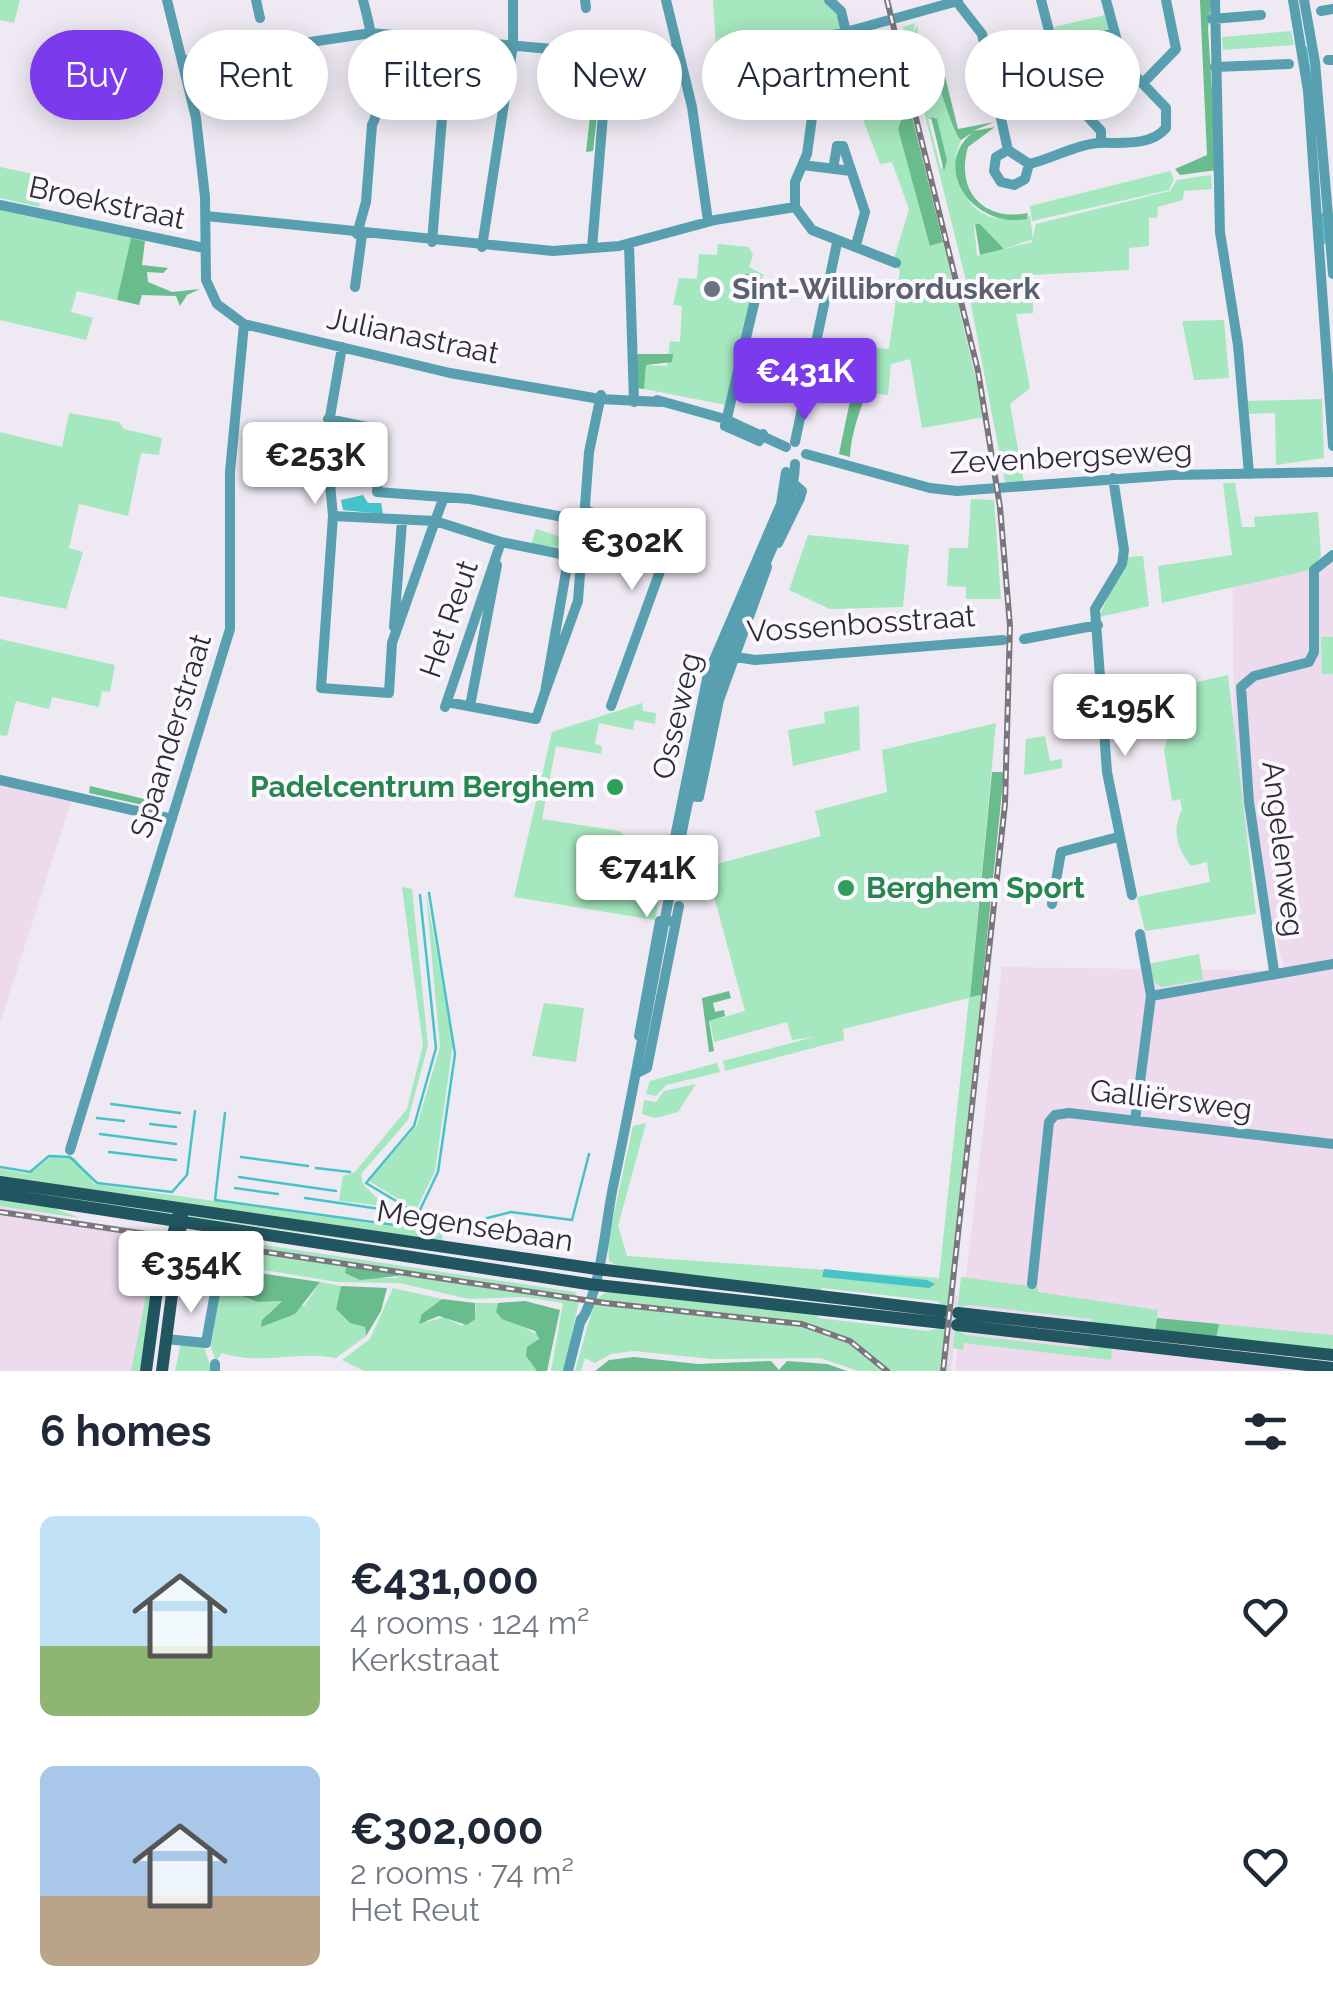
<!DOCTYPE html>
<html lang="en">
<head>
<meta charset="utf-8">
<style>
  body { margin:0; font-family:Raleway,sans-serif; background:#f2f2f3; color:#1f2937; height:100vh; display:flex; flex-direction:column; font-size:38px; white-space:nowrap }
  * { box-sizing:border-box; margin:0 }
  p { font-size:32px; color:#747a83 }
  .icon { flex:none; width:55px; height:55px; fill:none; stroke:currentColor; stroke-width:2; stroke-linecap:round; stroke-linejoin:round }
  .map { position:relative; height:1371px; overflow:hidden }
  .drawer { display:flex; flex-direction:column; background:#fff; flex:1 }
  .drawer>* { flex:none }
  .top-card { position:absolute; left:30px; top:30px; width:1275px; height:90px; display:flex; gap:20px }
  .price { position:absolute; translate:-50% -85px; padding:0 22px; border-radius:10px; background:#fff; color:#222; font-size:32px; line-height:65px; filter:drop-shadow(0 2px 5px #0008) }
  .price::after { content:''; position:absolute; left:50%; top:60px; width:30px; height:22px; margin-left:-15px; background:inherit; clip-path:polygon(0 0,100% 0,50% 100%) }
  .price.current { background:#7c3aed; color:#fff }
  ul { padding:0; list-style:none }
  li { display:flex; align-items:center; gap:30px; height:250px; padding:0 40px }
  li span { display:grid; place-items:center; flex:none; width:280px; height:200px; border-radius:15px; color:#555 }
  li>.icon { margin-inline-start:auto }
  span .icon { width:120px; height:120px; fill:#fffc; stroke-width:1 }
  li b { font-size:42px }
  h2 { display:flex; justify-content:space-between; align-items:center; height:120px; padding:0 40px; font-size:42px }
  .chip { padding:0 35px; border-radius:45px; background:#fff; box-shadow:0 5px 25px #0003; font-size:35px; line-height:90px }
  .chip.current { background:#7c3aed; color:#fff }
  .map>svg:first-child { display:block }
  .industrial { fill:#eddbed }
  .built { fill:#e5dceb }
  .green { fill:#a5e7be; fill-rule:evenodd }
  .forest { fill:#69bc8b }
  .water { fill:#45c3c8 }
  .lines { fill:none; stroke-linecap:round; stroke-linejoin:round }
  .stream { stroke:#45c3c8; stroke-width:2.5 }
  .minor { stroke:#58a0b0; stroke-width:10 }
  .major { stroke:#215560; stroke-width:12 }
  .rail-casing { stroke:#79767c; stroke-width:6 }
  .rail { stroke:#fbf7ff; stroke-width:2.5; stroke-dasharray:8; stroke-linecap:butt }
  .worship-dot { fill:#6b7280; stroke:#fbf7ff; stroke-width:4 }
  .leisure-dot { fill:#2e9e5b; stroke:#fbf7ff; stroke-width:4 }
  .labels { text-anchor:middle; stroke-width:8; stroke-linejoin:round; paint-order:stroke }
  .street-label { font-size:30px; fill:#2f2d31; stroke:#fbf7ff }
  .worship-label { font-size:30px; font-weight:bold; fill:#5b616d; stroke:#fbf7ff; text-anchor:start }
  .leisure-label { font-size:30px; font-weight:bold; fill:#27864d; stroke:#fbf7ff; text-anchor:end }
</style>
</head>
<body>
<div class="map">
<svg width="1333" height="1371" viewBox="0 0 1333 1371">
  <rect width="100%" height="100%" fill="#eee9f2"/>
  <!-- industrial -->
  <path class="industrial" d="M 1232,555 L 1333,558 L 1333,1371 L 955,1371 L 1002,967 L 1285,971 L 1235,793 Z
    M 0,784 L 71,802 L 0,1023 Z
    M 0,1205 L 169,1239 L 147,1371 L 0,1371 Z"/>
  <!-- built -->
  <path class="built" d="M 947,1295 L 959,1296 L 951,1371 L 940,1371 Z"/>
  <!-- green -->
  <path class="green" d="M 0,0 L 20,0 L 14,23 L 0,20 Z
    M 713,0 L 823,0 L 837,9 L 847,29 L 819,41 L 716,46 Z
    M 1105,15 L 1109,31 L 1058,43 L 1054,27 Z
    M 915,23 L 913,34 L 917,25 L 921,57 L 926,65 L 922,58 L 929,54 C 935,70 952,133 961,140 L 954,159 L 962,143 C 956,176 962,218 1005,219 C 1016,219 1027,217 1030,216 L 1033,239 L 1004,249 L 980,224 L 974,224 L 977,256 L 1032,242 L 1036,224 L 1170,191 L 1177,180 L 1211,175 L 1212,189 L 1184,191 L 1183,200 L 1158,207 L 1157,218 L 1149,218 L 1149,246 L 1129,248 L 1129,270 L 1032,275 L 1033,313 L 1016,314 L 1030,388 L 1010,404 L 1024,482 L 1005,482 L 968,289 L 903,27 ZM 928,119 L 937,120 L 947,160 L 941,169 Z
    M 890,30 L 898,60 L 887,66 L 902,119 L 898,129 L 931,246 L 943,242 L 985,417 L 922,428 L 910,359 L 891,364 L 888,395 L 852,391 L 862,347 L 889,349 L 900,271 L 893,262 L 909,209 L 892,162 L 880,164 L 862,117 L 870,113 L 857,75 L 822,69 C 831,32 858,36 890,30 Z
    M 1291,31 L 1294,45 L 1223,50 L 1222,37 Z
    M 0,167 L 47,177 L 39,207 L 0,198 Z
    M 1170,171 L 1174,179 L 1169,190 L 1032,221 L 1030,206 Z
    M 0,208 L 131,238 L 117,300 L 77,291 L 71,312 L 93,318 L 86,340 L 0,320 Z
    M 718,244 L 749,247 L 753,255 L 749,267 L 764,275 L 754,287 L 726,405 L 644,389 L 646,365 L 667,366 L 670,341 L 680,342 L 682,306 L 673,305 L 679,278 L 697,279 L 699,254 L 717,255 Z
    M 1224,320 L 1229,378 L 1194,380 L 1182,321 Z
    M 1322,399 L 1324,458 L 1276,465 L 1275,413 L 1247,414 L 1247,401 Z
    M 69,413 L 119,422 L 124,429 L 162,438 L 159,455 L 141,453 L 128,516 L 79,504 L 69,548 L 83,552 L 66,609 L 0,596 L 0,432 L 62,447 Z
    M 1223,483 L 1235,483 L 1242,527 L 1255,527 L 1254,517 L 1318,512 L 1321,556 L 1310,570 L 1162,603 L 1158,566 L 1232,555 Z
    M 971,499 L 994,500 L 1001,599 L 966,599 L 966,587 L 947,586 L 949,548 L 968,548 Z
    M 536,529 L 568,539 L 565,547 L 531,545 Z
    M 808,535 L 909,545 L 903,607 L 830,609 L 789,590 Z
    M 1143,556 L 1149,606 L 1099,617 L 1126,557 Z
    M 1321,637 L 1333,637 L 1333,674 L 1322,674 Z
    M 0,639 L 115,665 L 110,692 L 102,691 L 99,707 L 52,697 L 49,709 L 16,701 L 7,736 L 0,735 Z
    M 1228,675 L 1256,914 L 1145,931 L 1137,897 L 1210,882 L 1207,862 L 1191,866 C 1176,847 1172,831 1182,809 L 1180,799 L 1172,801 L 1164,749 L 1180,702 L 1187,699 L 1188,684 Z
    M 642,703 L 643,711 L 656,713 L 655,724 L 635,720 L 633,730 L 599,723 L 595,744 L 602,746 L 601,754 L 556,746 L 542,819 L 619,831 L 633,844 L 670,850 L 655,920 L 514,897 L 552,732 Z
    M 859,706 L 860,750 L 793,766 L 788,730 L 825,723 L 824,712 Z
    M 996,723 L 970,996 L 981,995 L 940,1371 L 891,1371 L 845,1340 L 884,1371 L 858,1371 L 820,1358 L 711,1359 L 634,1351 L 611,1354 L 595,1363 L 585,1358 L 581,1371 L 575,1371 L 595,1300 L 607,1291 L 817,1313 L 818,1318 L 927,1331 L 941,1328 L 944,1306 L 937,1301 L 822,1288 L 820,1293 L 616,1265 L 609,1261 L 608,1241 L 633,1126 L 646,1123 L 618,1226 L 627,1256 L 939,1278 L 969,998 L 843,1029 L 844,1040 L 725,1071 L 723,1061 L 814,1037 L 792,1040 L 787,1022 L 714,1042 L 710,1021 L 745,1011 L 706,867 L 821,836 L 815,811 L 887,792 L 882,750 Z
    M 1045,736 L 1050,761 L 1062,759 L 1062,768 L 1024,775 L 1026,739 Z
    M 402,887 L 412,889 L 428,1045 L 408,1120 L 361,1174 L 363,1184 L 385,1206 L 339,1201 L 343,1176 L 355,1172 L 407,1109 L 423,1045 Z
    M 426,893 L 453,1043 L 435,1171 L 416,1210 L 369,1181 L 417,1125 L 440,1047 Z
    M 1199,954 L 1203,980 L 1162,987 L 1154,982 L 1148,964 Z
    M 544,1003 L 584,1008 L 576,1062 L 532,1056 Z
    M 717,1063 L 720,1072 L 666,1085 L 656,1096 L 646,1094 L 650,1081 Z
    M 696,1084 L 678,1112 L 655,1118 L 642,1114 L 644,1100 L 656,1102 L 664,1091 Z
    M 51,1157 L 75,1158 L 94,1184 L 418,1230 L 444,1227 L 441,1246 L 571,1271 L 0,1190 L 0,1169 L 29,1174 Z
    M 0,1198 L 46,1205 L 80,1218 L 0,1206 Z
    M 158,1235 L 168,1236 L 140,1371 L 131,1371 Z
    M 198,1235 L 575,1292 L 579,1301 L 564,1371 L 551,1371 L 563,1303 L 524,1297 L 469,1299 L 399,1283 L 337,1282 L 246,1267 L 244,1296 L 258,1302 L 282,1301 L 267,1314 L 305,1305 L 320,1282 L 341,1286 L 336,1309 L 350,1323 L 365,1327 L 366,1336 L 336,1358 C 297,1350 261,1366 222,1353 L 216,1361 L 211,1348 L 223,1265 L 193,1262 ZM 347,1262 L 399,1270 L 397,1278 L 377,1278 Z
    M 961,1277 L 1038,1287 L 1038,1292 L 1158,1310 L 1155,1333 L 1092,1325 L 1091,1319 L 969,1305 L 960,1307 L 957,1329 L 965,1335 L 1088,1349 L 1090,1344 L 1112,1346 L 1111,1360 L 964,1343 L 963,1350 L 953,1348 Z
    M 393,1288 L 442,1299 L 422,1314 L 427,1322 L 444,1317 L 462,1326 L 476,1311 L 475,1303 L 498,1303 L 496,1312 L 538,1335 L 537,1343 L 527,1347 L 537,1371 L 364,1371 L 342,1360 L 370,1339 Z
    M 1219,1324 L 1333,1335 L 1333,1351 L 1216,1339 Z
    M 182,1339 L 202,1342 L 212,1371 L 175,1371 Z"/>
  <!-- forest -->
  <path class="forest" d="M 1200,0 L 1211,0 L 1208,28 L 1217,170 L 1180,175 L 1175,169 L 1207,155 Z
    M 939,52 L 958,129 L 994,122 L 973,131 L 995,127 L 968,147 C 955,191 984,222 1028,213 L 1027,219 C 975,229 929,169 973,132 L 961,140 C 952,133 935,70 929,54 Z
    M 898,60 L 943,242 L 930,246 L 898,129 L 902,118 L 887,65 Z
    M 593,91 L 600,91 L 593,151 L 586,152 Z
    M 931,117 L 937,119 L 947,160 L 944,171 Z
    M 975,224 L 980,224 L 1004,249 L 980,255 Z
    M 131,238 L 145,241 L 142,265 L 168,268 L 163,273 L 147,272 L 148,282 L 172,292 L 200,289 L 187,295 L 180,306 L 176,296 L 142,295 L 139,305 L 117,300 Z
    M 634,354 L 673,354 L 672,362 L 646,365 L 644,389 L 635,388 Z
    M 852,391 L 866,394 C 859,412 850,439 850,457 L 839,454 Z
    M 992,772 L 1004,772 L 981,995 L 970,997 Z
    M 90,786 L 157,802 L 156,808 L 89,793 Z
    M 729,991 L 731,998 L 713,1003 L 715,1012 L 724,1010 L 725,1016 L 709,1021 L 714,1051 L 709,1052 L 702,998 Z
    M 347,1262 L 399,1269 L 398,1276 L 360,1280 L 345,1273 Z
    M 245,1271 L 320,1282 L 295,1314 L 261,1327 L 262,1320 L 282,1301 L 258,1302 L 243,1296 Z
    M 341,1286 L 387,1288 L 381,1311 L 366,1336 L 365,1327 L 350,1323 L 336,1309 Z
    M 442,1299 L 475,1303 L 475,1319 L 467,1325 L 439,1316 L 419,1324 L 422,1314 Z
    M 525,1301 L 560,1310 L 547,1371 L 537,1371 L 526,1356 L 527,1347 L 539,1339 L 535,1331 L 502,1319 L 496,1312 L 498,1303 Z
    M 1157,1318 L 1219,1324 L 1216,1339 L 1155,1333 Z
    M 634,1357 L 698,1364 L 771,1361 L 779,1370 L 787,1361 L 827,1364 L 847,1371 L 595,1371 L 609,1360 Z"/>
  <!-- water -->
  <path class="water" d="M 363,495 L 368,503 L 381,503 L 383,514 L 343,510 L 341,500 Z
    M 824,1269 L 927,1280 L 935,1284 L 929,1288 L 822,1277 Z"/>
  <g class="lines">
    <!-- stream -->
    <path class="stream" d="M 1306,48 L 1311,81
      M 1322,214 L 1324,243
      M 420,895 L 436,1048 L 414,1126 L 366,1183 L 418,1214 L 438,1172 L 455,1054 L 429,893
      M 111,1104 L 180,1113
      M 225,1113 L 215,1200 L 430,1230
      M 97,1118 L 124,1121
      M 150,1124 L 176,1127
      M 100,1134 L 176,1144
      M 109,1152 L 176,1160
      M 241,1157 L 308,1166
      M 0,1167 L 30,1172 L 49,1156 L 70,1157 L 97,1183 L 172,1192 L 187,1175 L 195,1111
      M 316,1168 L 350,1172
      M 239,1177 L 336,1191
      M 235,1188 L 278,1194
      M 305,1198 L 387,1210
      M 440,1230 L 511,1212 L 572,1220 L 589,1154"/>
    <!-- minor -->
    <path class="minor" d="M 167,0 L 196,118 L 205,197 L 206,280 L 217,304 L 244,324 L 450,373 L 600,399 L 661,402
      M 256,0 L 260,18
      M 585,0 L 586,8
      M 666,0 L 692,107 L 708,221
      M 829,0 L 841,11 L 846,32 L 833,35 L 822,45 L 807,154 L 795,182 L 795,207 L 812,230 L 896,263
      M 1041,0 L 1065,92 L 1101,131 L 1101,143
      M 1215,0 L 1220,232 L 1238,345 L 1249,474
      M 1293,0 L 1308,91 L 1333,446
      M 1304,0 L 1315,62 L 1333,274
      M 957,2 L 982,34 L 1008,150
      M 1321,11 L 1333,9
      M 1212,19 L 1261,15
      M 846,32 L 958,1
      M 1054,48 L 1114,33
      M 1328,60 L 1333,60
      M 182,61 L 371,33 L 608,54 L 671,50
      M 1215,67 L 1289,64
      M 1143,83 L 1176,49 L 1166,0
      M 730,98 L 775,87 L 816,86
      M 1029,164 L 1025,179 L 1014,185 L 1001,182 L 994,171 L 996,157 L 1008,150 L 1029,164 C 1052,159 1074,145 1098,143 C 1120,142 1150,147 1166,128 L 1166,108 L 1123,63 L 1106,0
      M 803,165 L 851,171
      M 833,169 L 837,146 L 843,146 L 865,212 L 856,245
      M 0,205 L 204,248
      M 206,216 L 553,251 L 619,246 L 715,220 L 795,207
      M 357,234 L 366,202 L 372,125 C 387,99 371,30 363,0
      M 432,242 L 442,118
      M 629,244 L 634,402
      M 482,247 L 513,45 L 513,0
      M 592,248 L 608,54
      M 747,279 L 759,283 L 725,426 L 759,441 L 763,434
      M 355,287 L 362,235
      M 657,400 L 725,419 L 786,447
      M 328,419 L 381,430 L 377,492 L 470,499 L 584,521
      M 795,442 L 837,243
      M 806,454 L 930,488 L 957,491 L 1173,475 L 1333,472
      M 1113,478 L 1124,550 L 1122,564 L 1095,609 L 1107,772 L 1132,895
      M 444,497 L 435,521 L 392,643 L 389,693 L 321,688 L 333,516 L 435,521 L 501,542 L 581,558
      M 585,510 L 671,541 L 611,706
      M 333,516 L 326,440 L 342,347
      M 583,527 L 666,556
      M 778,543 L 800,498 L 802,491 L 794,484
      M 394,627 L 402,521
      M 1024,639 L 1098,625
      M 730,656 L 755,660 L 1003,640
      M 545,692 L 578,601 L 589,452 L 601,395
      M 447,702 L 536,719 L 545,692 L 569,555
      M 470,706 L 497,565
      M 445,707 L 501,542
      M 0,780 L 172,819
      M 691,796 L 699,797 L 719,700 L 767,567
      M 672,852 L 708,674 L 781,504 L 786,472
      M 1052,904 L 1061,852 L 1118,837
      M 1274,971 L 1249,802 L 1241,687 L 1254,676 L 1309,662 L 1314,652 L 1314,570 L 1333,555
      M 1151,996 L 1333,964
      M 639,1036 L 660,921 L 670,921
      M 639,1072 L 647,1068 L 679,906
      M 1135,1121 L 1151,996 L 1140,934
      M 70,1150 L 230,629 L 230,472 L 244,324
      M 1032,1284 L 1049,1122 L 1055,1115 L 1069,1113 L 1333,1144
      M 581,1321 C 602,1288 605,1222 614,1182 C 648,1021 673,858 711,698 C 728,625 793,532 795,464
      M 166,1339 L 206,1343 L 219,1271
      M 215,1364 L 215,1371
      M 568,1371 L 581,1319"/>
    <!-- major -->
    <path class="major" d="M 0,1182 L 597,1269 L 944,1311
      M 0,1194 L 588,1284 L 943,1323
      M 958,1313 L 1333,1355
      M 957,1325 L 1333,1368
      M 146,1371 L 156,1297 L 178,1216
      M 162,1371 L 182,1217"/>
    <defs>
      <path id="rail" d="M 887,0 L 978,371 L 1000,507 L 1010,626 L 1005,804 L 943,1371
        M 0,1212 L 605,1303 L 802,1324 L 850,1341 L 887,1371"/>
    </defs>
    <!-- rail casing -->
    <use href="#rail" class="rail-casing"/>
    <!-- rail -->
    <use href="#rail" class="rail"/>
  </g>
  <!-- markers -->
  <circle class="worship-dot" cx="712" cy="289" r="10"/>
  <g class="leisure-dot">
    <circle cx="615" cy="787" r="10"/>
    <circle cx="846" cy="888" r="10"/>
  </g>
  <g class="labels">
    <!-- street labels -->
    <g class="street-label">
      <text transform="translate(107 203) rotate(12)" y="10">Broekstraat</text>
      <text transform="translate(413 336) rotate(12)" y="10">Julianastraat</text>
      <text transform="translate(1071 457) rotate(-3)" y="10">Zevenbergseweg</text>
      <text transform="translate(449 619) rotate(-71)" y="10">Het Reut</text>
      <text transform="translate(861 624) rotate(-4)" y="10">Vossenbosstraat</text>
      <text transform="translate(677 716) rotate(-77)" y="10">Osseweg</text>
      <text transform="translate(171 736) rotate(-73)" y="10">Spaanderstraat</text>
      <text transform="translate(1283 849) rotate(83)" y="10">Angelenweg</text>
      <text transform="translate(1171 1100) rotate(7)" y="10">Galliërsweg</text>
      <text transform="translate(475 1226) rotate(9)" y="10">Megensebaan</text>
    </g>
    <!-- worship labels -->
    <g class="worship-label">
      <text x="732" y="299">Sint-Willibrorduskerk</text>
    </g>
    <!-- leisure labels -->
    <g class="leisure-label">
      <text x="595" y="797">Padelcentrum Berghem</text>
      <text x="866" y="898" text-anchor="start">Berghem Sport</text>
    </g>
  </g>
</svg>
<b class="price current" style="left:805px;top:423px">€431K</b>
<b class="price" style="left:315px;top:507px">€253K</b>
<b class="price" style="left:632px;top:593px">€302K</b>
<b class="price" style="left:1125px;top:759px">€195K</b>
<b class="price" style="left:647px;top:920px">€741K</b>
<b class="price" style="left:191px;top:1316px">€354K</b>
<div class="top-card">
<a class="chip current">Buy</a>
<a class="chip">Rent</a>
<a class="chip">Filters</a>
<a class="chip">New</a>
<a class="chip">Apartment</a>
<a class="chip">House</a>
</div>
</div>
<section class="drawer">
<h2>6 homes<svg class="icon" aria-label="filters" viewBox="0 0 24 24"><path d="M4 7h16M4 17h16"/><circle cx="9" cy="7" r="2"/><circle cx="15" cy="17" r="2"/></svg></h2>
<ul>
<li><span style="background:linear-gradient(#bfe0f5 65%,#8fb573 0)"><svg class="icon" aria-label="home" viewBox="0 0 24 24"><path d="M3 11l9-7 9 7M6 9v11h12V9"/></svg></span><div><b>€431,000</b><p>4 rooms · 124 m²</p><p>Kerkstraat</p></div><svg class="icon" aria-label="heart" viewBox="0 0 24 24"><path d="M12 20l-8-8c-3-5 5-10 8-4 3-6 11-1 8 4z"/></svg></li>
<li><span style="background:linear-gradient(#a9c7e8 65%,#b9a48a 0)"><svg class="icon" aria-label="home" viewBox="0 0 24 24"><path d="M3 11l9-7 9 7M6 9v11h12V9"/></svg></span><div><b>€302,000</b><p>2 rooms · 74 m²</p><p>Het Reut</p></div><svg class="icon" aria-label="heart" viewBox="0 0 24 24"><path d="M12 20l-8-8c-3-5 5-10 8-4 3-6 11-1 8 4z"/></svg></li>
</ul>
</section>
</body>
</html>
